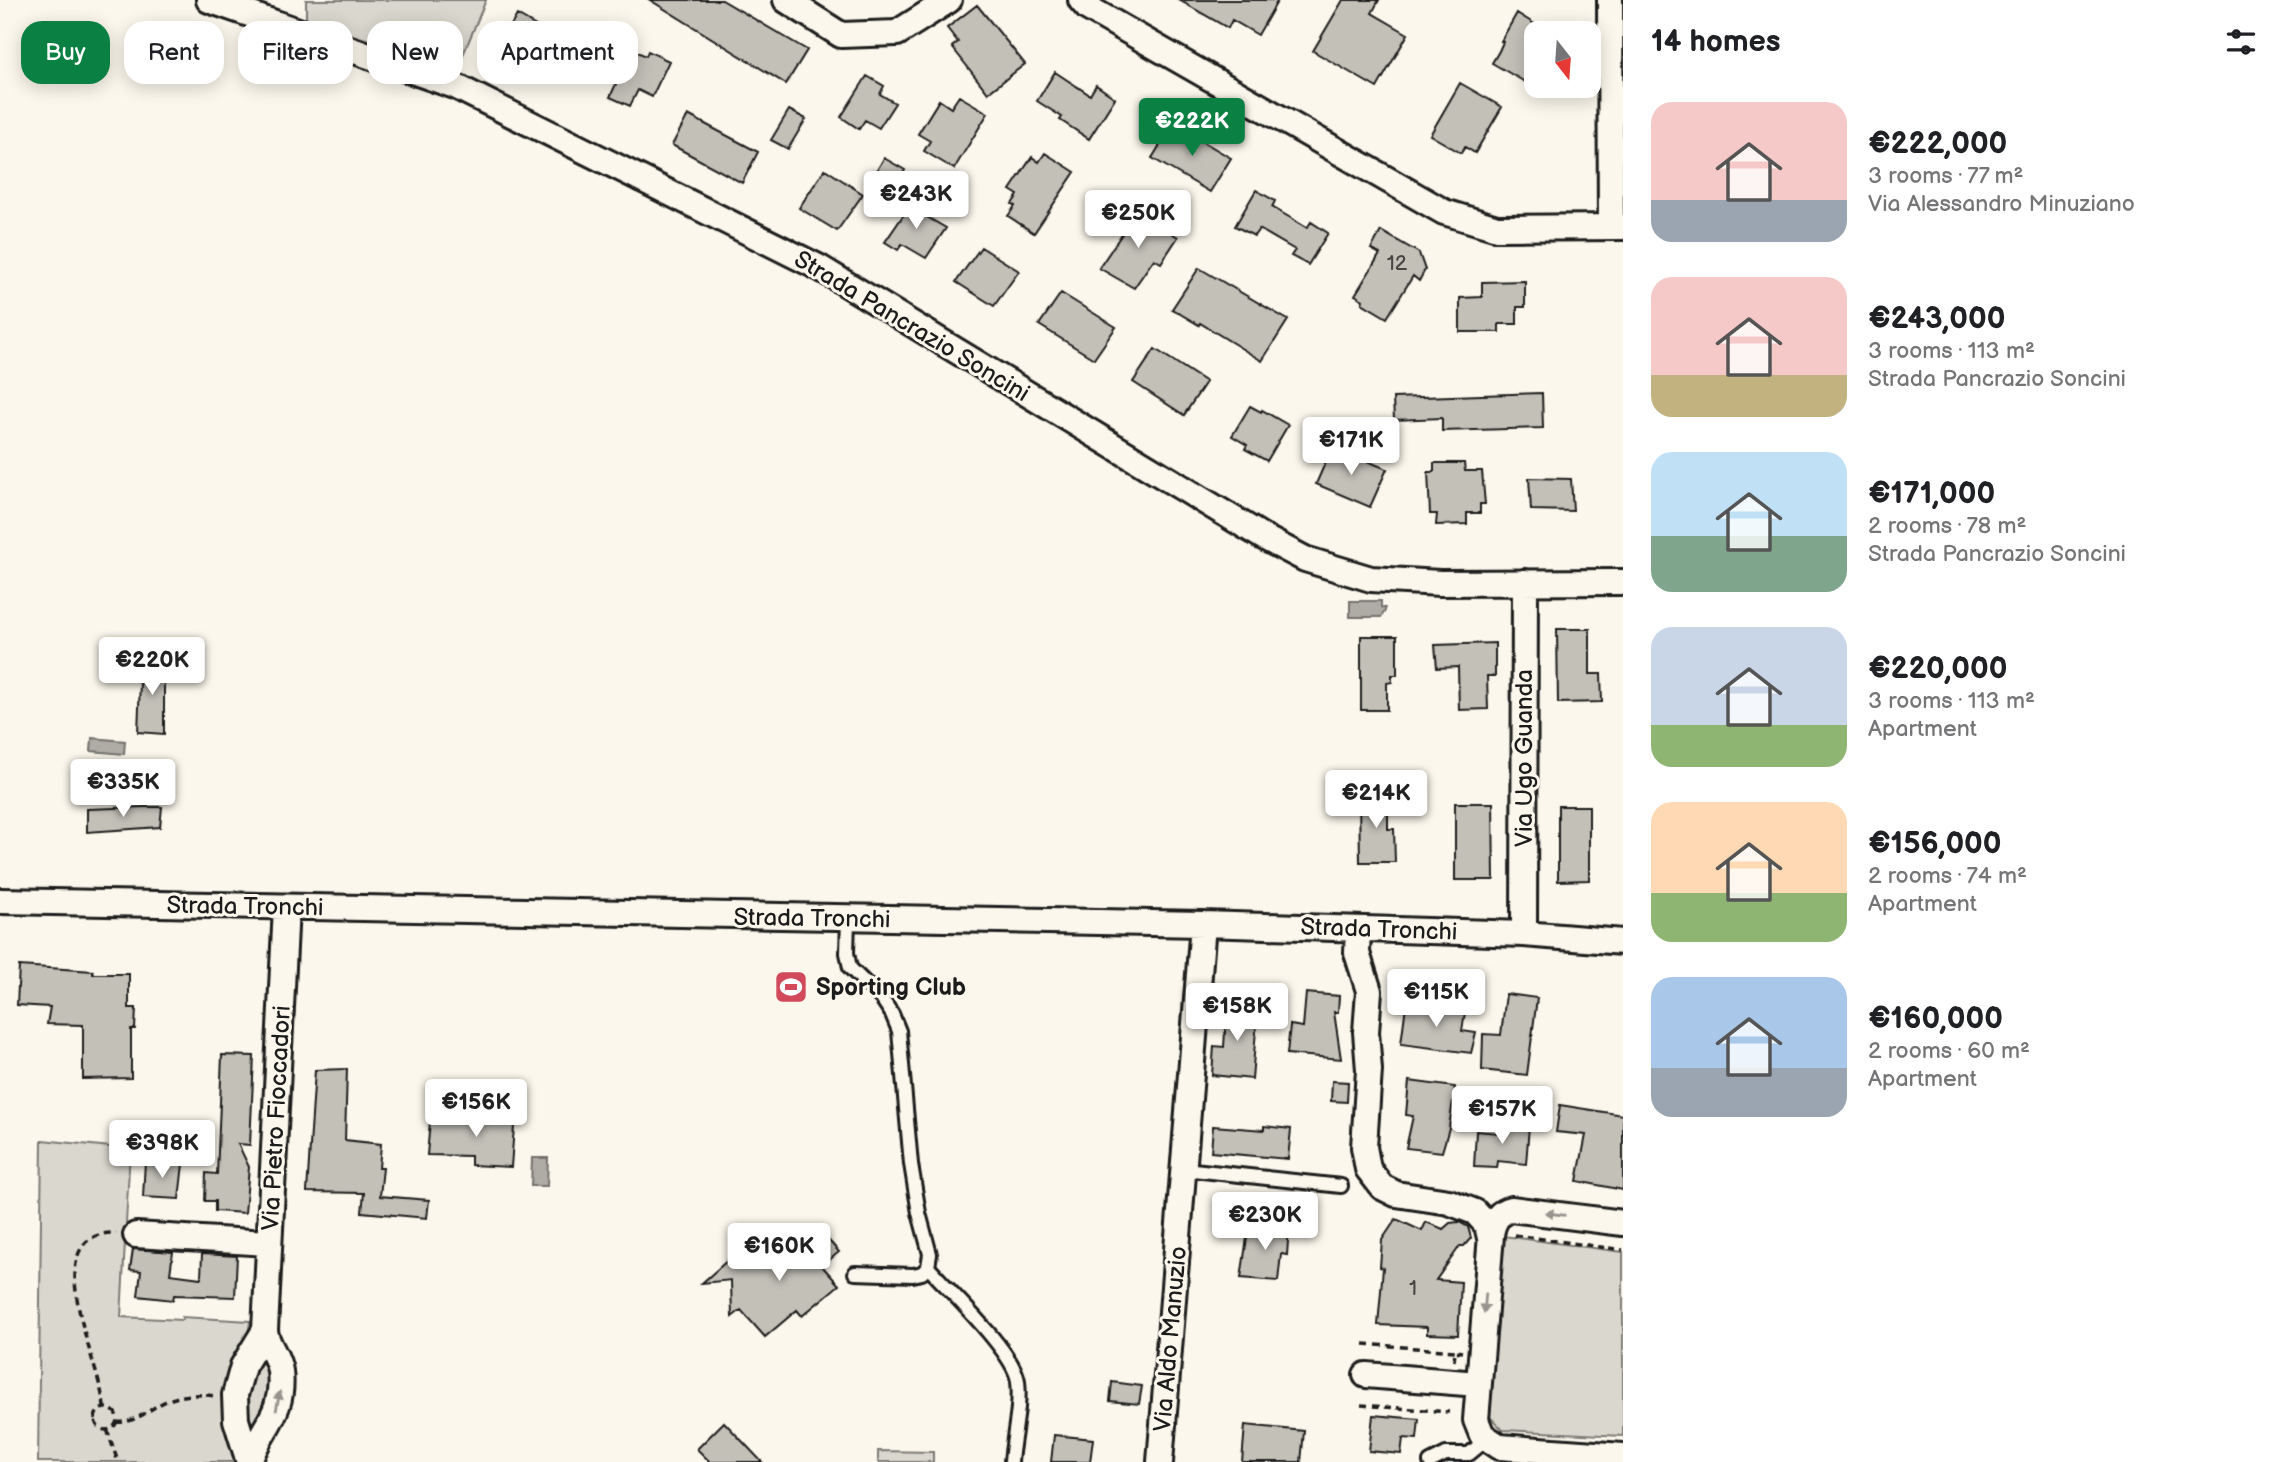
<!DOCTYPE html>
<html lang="en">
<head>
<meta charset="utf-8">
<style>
  body { margin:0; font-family:"Balsamiq Sans",sans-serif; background:#f2f2f2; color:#202124; height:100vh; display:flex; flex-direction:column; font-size:26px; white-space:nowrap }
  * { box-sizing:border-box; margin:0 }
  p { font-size:23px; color:#757577 }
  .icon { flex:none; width:38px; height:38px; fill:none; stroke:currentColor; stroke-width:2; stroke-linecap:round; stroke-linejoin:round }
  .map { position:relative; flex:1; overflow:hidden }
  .side { display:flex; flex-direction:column; background:#fff; width:665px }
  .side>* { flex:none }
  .banner { position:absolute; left:21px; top:21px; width:665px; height:63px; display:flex; gap:14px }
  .needle { width:46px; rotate:163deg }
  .controls { position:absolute; left:1524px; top:21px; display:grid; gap:14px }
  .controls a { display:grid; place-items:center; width:77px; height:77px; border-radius:14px; background:#fff; box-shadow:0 4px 18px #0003; font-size:35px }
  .price { position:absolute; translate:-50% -60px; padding:0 16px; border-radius:7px; background:#fff; color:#222; font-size:23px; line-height:46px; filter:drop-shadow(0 2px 4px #0008) }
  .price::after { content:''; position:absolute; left:50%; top:42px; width:21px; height:16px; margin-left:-10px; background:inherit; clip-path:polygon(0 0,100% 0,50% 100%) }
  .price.selected { background:#0b8043; color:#fff }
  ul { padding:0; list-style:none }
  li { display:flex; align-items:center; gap:21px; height:175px; padding:0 28px }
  li span { display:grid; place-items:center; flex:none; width:196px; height:140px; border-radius:21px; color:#555 }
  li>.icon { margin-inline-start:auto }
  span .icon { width:84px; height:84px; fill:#fffc; stroke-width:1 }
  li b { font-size:30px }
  h2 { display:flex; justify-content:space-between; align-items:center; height:84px; padding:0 28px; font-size:30px }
  .chip { padding:0 24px; border-radius:21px; background:#fff; box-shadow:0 4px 18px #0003; font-size:24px; line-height:63px }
  .chip.selected { background:#0b8043; color:#fff }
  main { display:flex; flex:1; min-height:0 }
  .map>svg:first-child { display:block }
  .green { fill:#dad7ce; stroke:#7b7a75; stroke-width:2 }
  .water { fill:#afaca5; stroke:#74726e; stroke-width:2 }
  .building { fill:#c3c0b8; stroke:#1c1c1c; stroke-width:2 }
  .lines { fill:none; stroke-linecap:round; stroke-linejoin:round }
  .lane-casing { stroke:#1c1c1c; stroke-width:18 }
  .street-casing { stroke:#1c1c1c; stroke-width:30 }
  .path { stroke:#1c1c1c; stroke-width:3.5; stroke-dasharray:7 5; stroke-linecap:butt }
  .lane { stroke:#fbf7ec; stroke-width:12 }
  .street { stroke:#fbf7ec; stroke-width:24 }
  .oneway { fill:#97948e }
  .labels { text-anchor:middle; stroke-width:6; stroke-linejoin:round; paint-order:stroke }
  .number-label { font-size:21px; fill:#464543 }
  .street-label { font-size:24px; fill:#1c1c1c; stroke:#fbf7ec }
  .poi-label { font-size:24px; font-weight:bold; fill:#1c1c1c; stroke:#fbf7ec; text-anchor:start }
</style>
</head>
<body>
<main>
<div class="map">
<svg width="1623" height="1462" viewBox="0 0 1623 1462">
  <rect width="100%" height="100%" fill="#fbf7ec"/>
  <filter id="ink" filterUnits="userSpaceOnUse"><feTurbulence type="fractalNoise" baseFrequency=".0143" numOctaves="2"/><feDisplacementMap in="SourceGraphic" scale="14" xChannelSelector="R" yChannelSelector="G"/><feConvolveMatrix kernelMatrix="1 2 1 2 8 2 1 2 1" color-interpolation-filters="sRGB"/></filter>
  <g filter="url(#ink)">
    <!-- green -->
    <path class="green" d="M 306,0 L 486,0 L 458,67 L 306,21 Z
      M 42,1140 L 130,1149 L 121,1317 L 182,1320 L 182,1317 L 250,1321 C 249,1343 231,1359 226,1381 C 221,1406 232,1436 234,1462 L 38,1462 Z
      M 1503,1236 L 1623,1252 L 1623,1436 L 1503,1430 L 1489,1416 Z
      M 259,1353 L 274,1370 L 260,1430 L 246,1432 L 241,1406 Z
      M 878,1451 L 933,1452 L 933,1462 L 878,1462 Z"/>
    <!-- water -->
    <path class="water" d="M 1350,601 L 1381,601 L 1381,607 L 1385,608 L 1385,611 L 1381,617 L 1350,617 Z
      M 92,738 L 125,741 L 124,754 L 91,751 Z
      M 532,1158 L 548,1158 L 547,1186 L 531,1186 Z"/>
    <!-- building -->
    <path class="building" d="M 650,0 L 722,0 L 807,50 L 786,84 Z
      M 1179,0 L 1278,0 L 1258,35 L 1232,20 L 1228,28 Z
      M 1343,0 L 1379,0 L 1372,13 L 1408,34 L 1377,88 L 1313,51 Z
      M 977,5 L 1025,64 L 988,93 L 952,47 L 958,42 L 947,28 Z
      M 1517,13 L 1536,25 L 1536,63 L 1525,82 L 1492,63 L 1499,51 L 1503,42 L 1501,41 Z
      M 517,15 L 555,37 L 528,79 L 504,65 L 521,36 L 509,29 Z
      M 609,39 L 646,56 L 648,51 L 669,61 L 652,97 L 638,90 L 630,106 L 610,97 L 616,84 L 610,81 L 617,67 L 599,58 Z
      M 1055,72 L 1090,95 L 1096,85 L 1115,98 L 1089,139 L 1060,120 L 1062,117 L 1037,101 Z
      M 867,76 L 884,86 L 880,94 L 895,103 L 879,128 L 865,120 L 859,129 L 841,117 Z
      M 1460,83 L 1502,107 L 1475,153 L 1465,147 L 1461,153 L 1430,135 Z
      M 959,96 L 988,113 L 954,169 L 924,151 L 930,141 L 918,134 L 939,100 L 951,108 Z
      M 789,110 L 806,119 L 788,149 L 771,140 Z
      M 688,115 L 758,152 L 742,183 L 672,145 Z
      M 1173,124 L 1231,158 L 1210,192 L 1152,158 Z
      M 1045,153 L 1075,172 L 1034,233 L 1008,216 L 1015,206 L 1012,204 L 1018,195 L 1010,190 L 1032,157 L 1039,162 Z
      M 884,158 L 905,170 L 889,196 L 869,184 Z
      M 825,169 L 863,194 L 837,231 L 799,208 Z
      M 1256,190 L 1275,201 L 1272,207 L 1289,217 L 1307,228 L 1311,222 L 1328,233 L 1308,265 L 1291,256 L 1295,250 L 1259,229 L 1254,236 L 1235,226 Z
      M 913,201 L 931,212 L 927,217 L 946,228 L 926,258 L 902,244 L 898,250 L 885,242 Z
      M 1136,213 L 1178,237 L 1161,263 L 1154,259 L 1134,288 L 1099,268 Z
      M 1381,231 L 1419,253 L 1425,270 L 1419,281 L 1413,276 L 1387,318 L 1362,303 L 1363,300 L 1355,295 L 1380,254 L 1371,249 Z
      M 981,247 L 1019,271 L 994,306 L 956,282 Z
      M 1199,268 L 1288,320 L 1262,361 L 1200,323 L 1199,325 L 1172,309 Z
      M 1525,281 L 1525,307 L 1517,307 L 1517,324 L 1499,324 L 1499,332 L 1460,332 L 1460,298 L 1482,297 L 1482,282 Z
      M 1061,293 L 1116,327 L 1094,359 L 1039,325 Z
      M 1155,349 L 1206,382 L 1184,415 L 1133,382 Z
      M 1542,393 L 1543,428 L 1442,431 L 1442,418 L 1394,420 L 1393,398 Z
      M 1250,406 L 1261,412 L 1262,410 L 1288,425 L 1267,461 L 1245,449 L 1247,445 L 1232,436 Z
      M 1332,447 L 1387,469 L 1370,507 L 1316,484 Z
      M 1434,463 L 1464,463 L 1465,471 L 1482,471 L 1485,504 L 1480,504 L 1480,513 L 1467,513 L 1467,524 L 1436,525 L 1437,514 L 1430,514 L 1428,472 L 1434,472 Z
      M 1529,478 L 1571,479 L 1573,511 L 1531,510 Z
      M 1557,629 L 1590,629 L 1590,674 L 1601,674 L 1602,702 L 1558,703 Z
      M 1361,636 L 1397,636 L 1397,675 L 1392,675 L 1392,682 L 1387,683 L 1387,710 L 1361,710 Z
      M 1495,643 L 1495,676 L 1487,676 L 1488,709 L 1459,710 L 1458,667 L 1437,668 L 1435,645 Z
      M 141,658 L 164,659 L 164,734 L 138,732 Z
      M 1388,794 L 1388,829 L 1394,829 L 1395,862 L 1360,862 L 1359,795 Z
      M 1455,803 L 1493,803 L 1494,880 L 1455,880 Z
      M 1558,806 L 1589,806 L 1589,880 L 1558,881 Z
      M 143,807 L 162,807 L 160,827 L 87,832 L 87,809 Z
      M 19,966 L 93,971 L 93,974 L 129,974 L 129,1008 L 136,1008 L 135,1029 L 131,1029 L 131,1078 L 83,1079 L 83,1025 L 47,1024 L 50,1007 L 17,1005 Z
      M 1306,993 L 1339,996 L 1338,1012 L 1334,1012 L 1341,1059 L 1287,1054 L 1290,1025 L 1303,1027 Z
      M 1506,994 L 1537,998 L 1527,1075 L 1482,1070 L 1483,1034 L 1501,1035 Z
      M 1227,1002 L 1258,1005 L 1252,1079 L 1212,1075 L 1214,1046 L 1224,1047 Z
      M 1406,1005 L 1465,1012 L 1462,1031 L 1476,1033 L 1471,1053 L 1401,1044 Z
      M 222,1055 L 254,1056 L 250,1145 L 238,1144 L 249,1167 L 245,1213 L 215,1211 L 215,1201 L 205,1201 L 206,1173 L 217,1174 Z
      M 347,1069 L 345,1140 L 381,1144 L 379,1168 L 383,1168 L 380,1196 L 429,1200 L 427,1218 L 362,1212 L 364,1193 L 307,1192 L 315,1070 Z
      M 1332,1081 L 1348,1082 L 1347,1102 L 1331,1101 Z
      M 1409,1081 L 1455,1087 L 1449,1128 L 1442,1152 L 1406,1148 L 1413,1116 L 1406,1115 Z
      M 1560,1105 L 1623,1115 L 1623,1190 L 1577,1181 L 1586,1135 L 1556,1132 Z
      M 475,1112 L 515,1113 L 511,1167 L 471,1165 L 471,1156 L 427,1155 L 430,1121 L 474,1122 Z
      M 1499,1124 L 1529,1126 L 1526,1164 L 1498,1161 L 1497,1168 L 1474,1167 L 1476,1131 L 1499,1133 Z
      M 1213,1126 L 1264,1130 L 1264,1126 L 1291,1129 L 1288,1159 L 1211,1152 Z
      M 145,1161 L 183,1164 L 179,1199 L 143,1197 Z
      M 1396,1219 L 1422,1231 L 1426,1222 L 1443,1229 L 1450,1223 L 1459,1222 L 1468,1227 L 1471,1238 L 1464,1246 L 1460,1246 L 1436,1280 L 1461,1282 L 1458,1335 L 1427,1334 L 1427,1327 L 1378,1325 L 1383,1268 L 1380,1267 L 1382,1240 Z
      M 1249,1224 L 1289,1227 L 1287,1255 L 1281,1254 L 1278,1281 L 1241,1278 Z
      M 822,1233 L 839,1252 L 822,1266 L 839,1285 L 802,1316 L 797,1310 L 765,1337 L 741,1310 L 732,1317 L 731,1280 L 702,1283 L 738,1251 L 751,1265 L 770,1250 L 776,1257 L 784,1250 L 791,1258 Z
      M 133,1249 L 173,1252 L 170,1274 L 201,1278 L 202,1254 L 237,1256 L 235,1297 L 174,1295 L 173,1300 L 138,1296 L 141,1271 L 130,1270 Z
      M 1112,1382 L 1142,1386 L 1139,1404 L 1110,1401 Z
      M 1373,1415 L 1419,1419 L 1417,1439 L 1403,1438 L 1401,1454 L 1369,1451 Z
      M 724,1422 L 762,1462 L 710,1462 L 697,1449 Z
      M 1245,1425 L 1304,1431 L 1301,1462 L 1242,1462 Z
      M 1054,1435 L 1093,1439 L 1090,1462 L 1051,1462 Z"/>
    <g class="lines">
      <defs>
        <path id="lane" d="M 848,919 L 847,953 L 850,968 L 882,999 L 892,1014 L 899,1031 L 911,1164 L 919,1213 L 930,1254 L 928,1267 L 922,1273 L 913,1275 L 855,1273
          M 1184,1169 L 1341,1186
          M 928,1267 C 949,1291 1014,1352 1018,1381 C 1021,1407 1013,1436 1011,1462
          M 1430,1462 L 1446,1454 L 1469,1454 L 1486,1440"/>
        <path id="street" d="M 209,0 L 455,86 L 820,268 L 1265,538 L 1305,559 L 1371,579 L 1440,583 L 1623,582
          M 786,0 L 841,35 L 897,33 L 949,0
          M 1081,0 L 1088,8 L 1444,212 L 1497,228 L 1623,227
          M 1610,0 L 1611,227
          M 0,901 L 1203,924 L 1524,934 L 1623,942
          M 1358,929 L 1357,953 L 1369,991 L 1366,1032 L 1369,1070 L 1364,1147 L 1368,1169 L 1382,1187 L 1396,1194 L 1449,1202 L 1475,1212 L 1487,1225 L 1490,1238
          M 1524,934 L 1525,582
          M 1623,1223 L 1511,1209 C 1498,1212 1493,1222 1491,1235 L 1476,1420 L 1482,1435 L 1500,1447 L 1623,1456
          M 136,1235 L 269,1243
          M 1366,1375 L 1478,1384
          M 249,1462 C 261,1426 285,1415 280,1371 C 278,1355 266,1345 265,1330 L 286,907
          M 249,1462 L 236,1420 L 235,1395 L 243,1366 L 265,1330
          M 1160,1462 L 1203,924"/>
      </defs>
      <!-- lane casing -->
      <use href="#lane" class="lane-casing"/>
      <!-- street casing -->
      <use href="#street" class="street-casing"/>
      <!-- path -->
      <path class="path" d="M 1514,1235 L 1623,1250
        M 1364,1344 L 1455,1351
        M 1454,1361 L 1455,1351 L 1462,1352
        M 1361,1405 L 1449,1412
        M 104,1408 C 103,1370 32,1230 116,1233
        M95 1419a11 11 0 1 1 22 0a11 11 0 1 1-22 0Z
        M 116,1422 C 136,1424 150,1408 166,1401 C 183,1394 198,1394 216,1396
        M 107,1429 L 118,1462"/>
      <!-- lane -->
      <use href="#lane" class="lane"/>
      <!-- street -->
      <use href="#street" class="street"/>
    </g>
    <!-- one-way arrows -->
    <defs><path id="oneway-solid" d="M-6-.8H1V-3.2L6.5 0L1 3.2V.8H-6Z" transform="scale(1.75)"/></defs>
    <g class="oneway">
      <use href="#oneway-solid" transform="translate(1555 1214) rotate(-172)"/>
      <use href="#oneway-solid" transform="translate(1485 1303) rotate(95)"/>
      <use href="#oneway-solid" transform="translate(278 1401) rotate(-79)"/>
    </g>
  </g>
  <!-- icons -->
  <defs>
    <symbol id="stadium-square" viewBox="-11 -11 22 22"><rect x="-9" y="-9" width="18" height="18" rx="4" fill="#d1495b" stroke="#fbf7ec"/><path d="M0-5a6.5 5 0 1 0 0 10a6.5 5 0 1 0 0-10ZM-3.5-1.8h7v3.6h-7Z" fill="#fff"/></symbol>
  </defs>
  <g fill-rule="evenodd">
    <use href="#stadium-square" x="772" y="968" width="38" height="38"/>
  </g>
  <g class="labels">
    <!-- number labels -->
    <g class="number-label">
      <text x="1397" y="270">12</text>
      <text x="1413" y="1295">1</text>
    </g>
    <!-- street labels -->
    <g class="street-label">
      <text transform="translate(912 326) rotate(31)" y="8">Strada Pancrazio Soncini</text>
      <text transform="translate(1524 758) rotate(-90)" y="8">Via Ugo Guanda</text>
      <text transform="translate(245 906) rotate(1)" y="8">Strada Tronchi</text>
      <text transform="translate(812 918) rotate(1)" y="8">Strada Tronchi</text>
      <text transform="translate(1379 929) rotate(2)" y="8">Strada Tronchi</text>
      <text transform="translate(276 1118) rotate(-87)" y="8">Via Pietro Fioccadori</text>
      <text transform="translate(1170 1339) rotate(-85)" y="8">Via Aldo Manuzio</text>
    </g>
    <!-- poi labels -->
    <g class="poi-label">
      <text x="816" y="995">Sporting Club</text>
    </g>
  </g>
</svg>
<div class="controls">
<a><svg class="needle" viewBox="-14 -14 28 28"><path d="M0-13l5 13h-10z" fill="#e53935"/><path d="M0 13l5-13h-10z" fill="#757577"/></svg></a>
</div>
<b class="price selected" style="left:1192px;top:158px">€222K</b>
<b class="price" style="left:916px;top:231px">€243K</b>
<b class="price" style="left:1138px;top:250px">€250K</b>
<b class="price" style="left:1351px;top:477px">€171K</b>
<b class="price" style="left:152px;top:697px">€220K</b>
<b class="price" style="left:123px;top:819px">€335K</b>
<b class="price" style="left:1376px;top:830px">€214K</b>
<b class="price" style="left:1436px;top:1029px">€115K</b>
<b class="price" style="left:1237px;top:1043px">€158K</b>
<b class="price" style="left:476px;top:1139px">€156K</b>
<b class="price" style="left:1502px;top:1146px">€157K</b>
<b class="price" style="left:162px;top:1180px">€398K</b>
<b class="price" style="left:1265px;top:1252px">€230K</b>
<b class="price" style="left:779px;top:1283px">€160K</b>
<div class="banner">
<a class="chip selected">Buy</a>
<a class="chip">Rent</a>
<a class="chip">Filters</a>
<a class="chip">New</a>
<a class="chip">Apartment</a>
</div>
</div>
<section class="side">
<h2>14 homes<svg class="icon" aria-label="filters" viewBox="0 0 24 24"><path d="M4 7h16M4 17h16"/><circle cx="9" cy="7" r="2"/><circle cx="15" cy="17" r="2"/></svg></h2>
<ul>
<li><span style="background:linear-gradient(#f6c9c9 70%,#9aa5b1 0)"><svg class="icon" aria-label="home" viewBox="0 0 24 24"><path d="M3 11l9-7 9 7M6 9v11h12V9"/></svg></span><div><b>€222,000</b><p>3 rooms · 77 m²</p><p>Via Alessandro Minuziano</p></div></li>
<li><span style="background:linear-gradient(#f6c9c9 70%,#c2b280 0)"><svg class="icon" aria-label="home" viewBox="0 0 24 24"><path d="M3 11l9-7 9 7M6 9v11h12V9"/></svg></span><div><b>€243,000</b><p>3 rooms · 113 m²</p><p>Strada Pancrazio Soncini</p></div></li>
<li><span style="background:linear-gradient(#bfe0f5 60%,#7fa58c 0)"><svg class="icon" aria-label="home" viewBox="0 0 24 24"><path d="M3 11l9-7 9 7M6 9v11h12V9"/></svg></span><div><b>€171,000</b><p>2 rooms · 78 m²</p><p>Strada Pancrazio Soncini</p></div></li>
<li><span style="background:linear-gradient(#c9d6e8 70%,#8fb573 0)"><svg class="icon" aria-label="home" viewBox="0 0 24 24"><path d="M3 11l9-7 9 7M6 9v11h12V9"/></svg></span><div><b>€220,000</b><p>3 rooms · 113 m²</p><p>Apartment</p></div></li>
<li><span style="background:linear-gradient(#ffd9b3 65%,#8fb573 0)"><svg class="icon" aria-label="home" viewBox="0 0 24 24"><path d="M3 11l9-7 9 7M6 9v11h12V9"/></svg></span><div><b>€156,000</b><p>2 rooms · 74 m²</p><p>Apartment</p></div></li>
<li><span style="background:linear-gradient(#a9c7e8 65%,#9aa5b1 0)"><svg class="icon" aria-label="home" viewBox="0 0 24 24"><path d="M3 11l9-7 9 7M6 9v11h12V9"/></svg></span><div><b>€160,000</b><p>2 rooms · 60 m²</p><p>Apartment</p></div></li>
</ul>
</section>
</main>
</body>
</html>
